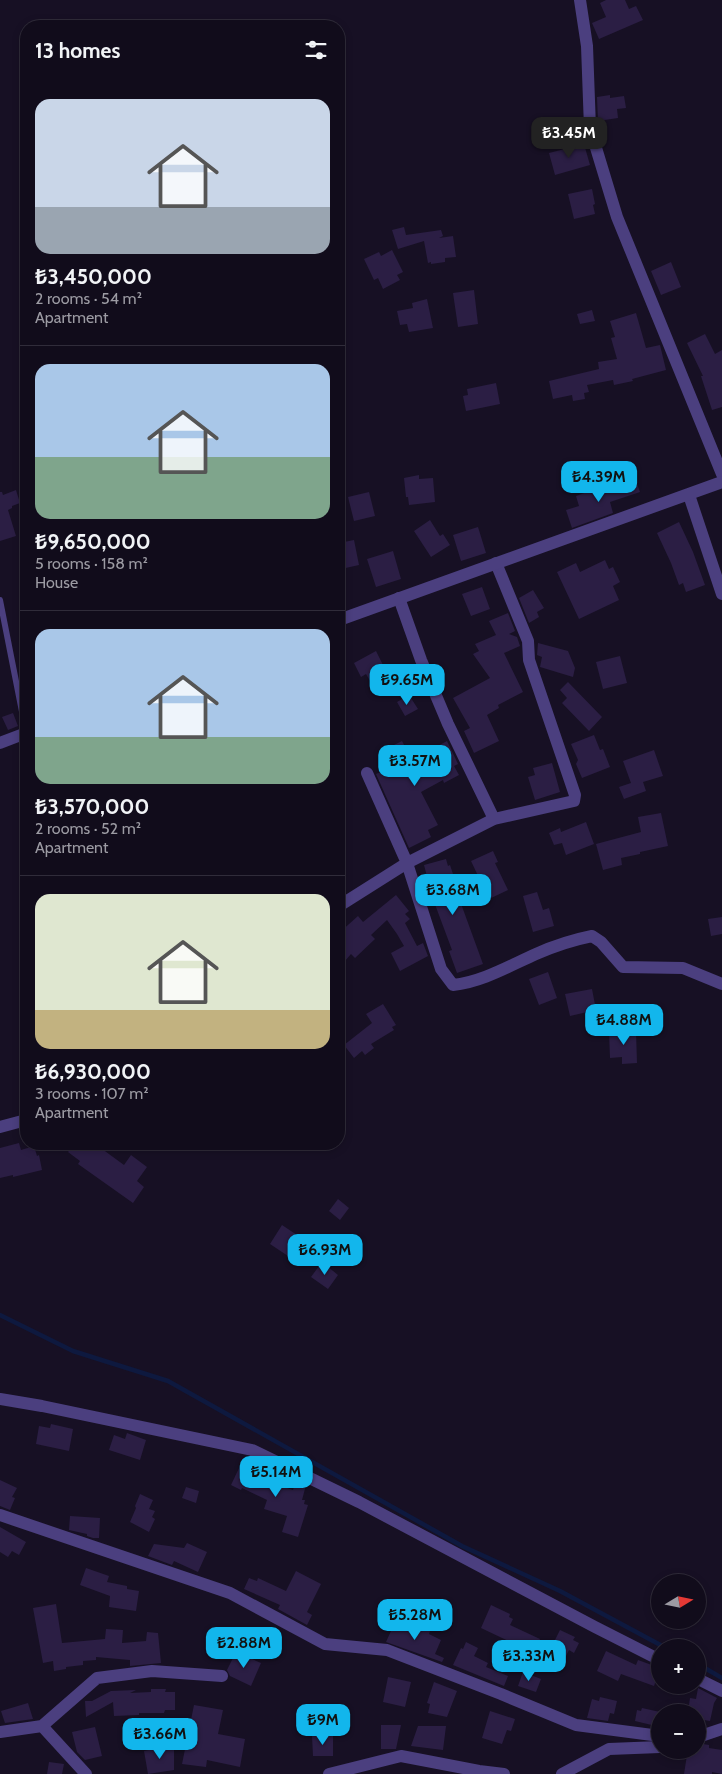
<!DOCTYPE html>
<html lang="en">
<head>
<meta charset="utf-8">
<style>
  body { margin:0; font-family:Cabin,sans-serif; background:#1a1524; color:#f1f3f6; height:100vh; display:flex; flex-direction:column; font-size:19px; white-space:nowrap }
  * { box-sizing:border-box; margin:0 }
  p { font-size:16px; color:#9c9ba3 }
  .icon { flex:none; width:28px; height:28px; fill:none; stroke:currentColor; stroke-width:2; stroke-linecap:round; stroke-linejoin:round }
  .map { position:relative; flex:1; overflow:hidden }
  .panel { position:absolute; left:20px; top:20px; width:325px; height:1130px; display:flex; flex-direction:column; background:#110c1b; border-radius:20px; box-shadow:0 2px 8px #0003,0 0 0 1px #302c3a }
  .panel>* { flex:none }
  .needle { width:32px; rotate:80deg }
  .buttons { position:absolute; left:651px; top:1574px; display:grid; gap:10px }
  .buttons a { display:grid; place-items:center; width:55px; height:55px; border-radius:50%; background:#110c1b; box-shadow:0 2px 8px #0003,0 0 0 1px #302c3a; font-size:25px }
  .price { position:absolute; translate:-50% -42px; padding:0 11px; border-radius:10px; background:#12b6ec; color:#111; font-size:16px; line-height:32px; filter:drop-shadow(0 1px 2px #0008) }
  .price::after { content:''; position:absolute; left:50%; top:30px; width:15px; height:11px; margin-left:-8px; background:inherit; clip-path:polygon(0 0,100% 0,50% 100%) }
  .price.active { background:#222; color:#fff }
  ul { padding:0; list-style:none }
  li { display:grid; align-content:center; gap:10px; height:265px; padding:0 15px }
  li+li { border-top:1px solid #302c3a }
  li span { display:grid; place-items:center; height:155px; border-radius:15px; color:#555 }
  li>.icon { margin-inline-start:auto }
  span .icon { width:90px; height:90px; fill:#fffc; stroke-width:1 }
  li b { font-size:21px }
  h2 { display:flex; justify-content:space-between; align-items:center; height:60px; padding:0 15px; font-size:21px }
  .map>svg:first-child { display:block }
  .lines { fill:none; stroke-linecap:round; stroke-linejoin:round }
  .stream { stroke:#0e193f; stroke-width:4.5 }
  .building { fill:#2b1e44 }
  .service { stroke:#4b3f7f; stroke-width:6 }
  .minor { stroke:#4b3f7f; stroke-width:12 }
  .tertiary { stroke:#4b3f7f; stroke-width:12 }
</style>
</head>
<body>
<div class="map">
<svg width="722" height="1774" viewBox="0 0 722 1774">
  <rect width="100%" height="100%" fill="#171024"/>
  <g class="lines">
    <!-- stream -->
    <path class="stream" d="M 0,1315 L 73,1351 L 168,1381 L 462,1546 L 560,1591 L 666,1648
      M 698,1664 L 722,1678"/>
  </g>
  <!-- building -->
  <path class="building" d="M 606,0 L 625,0 L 629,9 L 636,6 L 643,20 L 599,39 L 592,23 L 606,17 L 600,3 Z
    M 610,95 L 610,98 L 624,96 L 626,108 L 617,109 L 618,118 L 598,121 L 597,97 Z
    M 584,144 L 590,165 L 555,175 L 549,153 Z
    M 592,189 L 595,204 L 593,205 L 595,214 L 574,219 L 568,194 Z
    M 404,227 L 406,235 L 441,230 L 443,236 L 439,238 L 453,236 L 456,257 L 445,258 L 445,262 L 431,264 L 431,262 L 428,263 L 424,241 L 398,249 L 392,230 Z
    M 392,250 L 403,272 L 397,275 L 400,280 L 383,289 L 378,278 L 374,280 L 364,259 L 379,252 L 381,256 Z
    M 671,262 L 681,287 L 661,295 L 651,271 Z
    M 474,290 L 478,324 L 458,327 L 453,293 Z
    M 427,299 L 433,328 L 409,332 L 407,324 L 400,325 L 397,311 L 413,308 L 412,303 Z
    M 592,310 L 595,321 L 580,324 L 577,314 Z
    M 636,313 L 646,348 L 660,345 L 666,370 L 632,379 L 633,381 L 614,385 L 613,380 L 587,385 L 589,392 L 584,393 L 585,399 L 573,401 L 572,395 L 553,399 L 549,381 L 599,369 L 598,362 L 617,359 L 611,338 L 615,337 L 610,321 Z
    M 705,334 L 715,354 L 722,350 L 722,407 L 712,410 L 701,376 L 703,376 L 687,343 Z
    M 496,383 L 500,404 L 466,411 L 463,396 L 468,395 L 467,389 Z
    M 419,475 L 419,479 L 433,478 L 435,502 L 409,505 L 408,497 L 406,497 L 404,478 Z
    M 635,478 L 640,492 L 610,502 L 613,513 L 572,528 L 566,510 L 579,506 L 576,496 L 598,488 L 599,493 L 623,485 L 622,483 Z
    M 16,490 L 20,503 L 12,506 L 12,508 L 8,510 L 16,536 L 0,541 L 0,492 L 2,492 L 3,495 Z
    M 369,492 L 375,516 L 354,521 L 348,497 Z
    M 430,520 L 440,536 L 443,534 L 450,545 L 431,557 L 414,531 Z
    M 679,522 L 693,552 L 705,585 L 686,592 L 683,583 L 679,585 L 671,563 L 657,533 Z
    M 478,527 L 486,553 L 461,561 L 453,535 Z
    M 354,540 L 359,565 L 341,569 L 339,557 L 339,543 Z
    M 393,551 L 401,579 L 376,587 L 367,559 Z
    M 605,560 L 609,569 L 613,567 L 620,582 L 613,586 L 619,600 L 579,619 L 557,572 L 576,563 L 580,572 Z
    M 482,587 L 490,609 L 471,616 L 462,594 Z
    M 533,590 L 544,608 L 537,612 L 539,617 L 529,623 L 519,598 Z
    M 508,613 L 515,631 L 509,634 L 517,637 L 520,646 L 504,653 L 523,692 L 498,705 L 499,708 L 487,715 L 499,741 L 474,753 L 464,731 L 470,728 L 453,698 L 490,678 L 473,654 L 479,651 L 475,644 L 496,635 L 489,621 Z
    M 538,643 L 568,651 L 575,668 L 573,677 L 540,667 L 542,657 L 537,655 Z
    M 376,651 L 383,665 L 378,668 L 384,679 L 373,686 L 366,674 L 361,677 L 354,663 Z
    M 620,656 L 627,683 L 603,689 L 596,662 Z
    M 568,682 L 602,717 L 589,731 L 562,703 L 567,698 L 560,690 Z
    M 409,695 L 418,709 L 405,716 L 397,702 Z
    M 13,713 L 18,726 L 8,730 L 2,717 Z
    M 594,735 L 600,750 L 603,749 L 610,767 L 582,778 L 576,764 L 578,760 L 571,744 Z
    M 402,741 L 412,760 L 447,741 L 458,764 L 454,766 L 459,775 L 444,783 L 443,780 L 421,792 L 438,825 L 428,830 L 431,837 L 409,848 L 376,774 L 389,768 L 380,752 Z
    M 654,750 L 663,776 L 643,782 L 646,791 L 624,799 L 619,787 L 631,783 L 623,761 Z
    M 552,763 L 560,792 L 535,800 L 528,777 L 535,775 L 533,768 Z
    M 661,813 L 668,846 L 640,852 L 640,854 L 621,858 L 622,865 L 603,870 L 596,844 L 641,832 L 638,817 Z
    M 586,822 L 594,844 L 566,855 L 562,843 L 554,845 L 549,833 L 560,828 L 561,832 Z
    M 493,851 L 498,862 L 495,863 L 508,890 L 489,899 L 471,861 Z
    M 446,859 L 448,866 L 450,865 L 458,889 L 456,890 L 483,964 L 457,973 L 449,951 L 452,950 L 433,899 L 424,865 Z
    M 537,892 L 543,910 L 549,908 L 554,926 L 533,932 L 523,896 Z
    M 396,895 L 409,911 L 405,914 L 410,919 L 405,923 L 417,946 L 423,943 L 428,956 L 400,971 L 391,953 L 404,946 L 397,934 L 387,920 L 371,935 L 375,939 L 355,958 L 351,954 L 339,968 L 339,933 L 358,916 L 363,922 Z
    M 722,917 L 722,934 L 711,936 L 708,919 Z
    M 548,972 L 557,998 L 539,1005 L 529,979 Z
    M 592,989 L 596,1010 L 570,1016 L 565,994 Z
    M 383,1004 L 396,1025 L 392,1027 L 394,1030 L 371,1044 L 374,1048 L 365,1055 L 362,1051 L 354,1058 L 344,1045 L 372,1023 L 366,1014 Z
    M 636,1031 L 637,1063 L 622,1064 L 622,1057 L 610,1058 L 609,1032 Z
    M 19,1143 L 21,1150 L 34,1146 L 37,1156 L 39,1155 L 42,1170 L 13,1177 L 13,1175 L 0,1178 L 0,1148 Z
    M 75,1144 L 85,1144 L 94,1151 L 98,1146 L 124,1165 L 131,1155 L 147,1167 L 137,1181 L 144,1187 L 133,1203 L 78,1164 L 80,1161 L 68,1152 Z
    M 338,1199 L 349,1208 L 340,1220 L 329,1211 Z
    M 282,1225 L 300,1237 L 288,1256 L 270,1244 Z
    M 322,1262 L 338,1275 L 328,1289 L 311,1277 Z
    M 51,1424 L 73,1429 L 69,1451 L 36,1444 L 39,1426 L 50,1428 Z
    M 127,1433 L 146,1440 L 140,1460 L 109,1450 L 114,1435 L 125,1439 Z
    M 240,1466 L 264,1478 L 263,1480 L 293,1490 L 296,1480 L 306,1485 L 302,1500 L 305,1500 L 304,1504 L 308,1505 L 298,1537 L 282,1532 L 287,1516 L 264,1509 L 267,1500 L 242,1488 L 241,1490 L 231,1485 Z
    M 0,1480 L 17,1488 L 12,1497 L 15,1498 L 10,1510 L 0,1506 Z
    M 186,1487 L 199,1491 L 196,1503 L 182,1498 Z
    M 140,1494 L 153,1500 L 149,1509 L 155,1511 L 152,1517 L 155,1519 L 149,1532 L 130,1522 L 136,1508 L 135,1506 Z
    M 70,1516 L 100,1518 L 99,1538 L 93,1538 L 87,1536 L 87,1534 L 69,1530 Z
    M 0,1527 L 26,1542 L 19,1555 L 12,1551 L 8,1557 L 0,1552 Z
    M 187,1543 L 207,1552 L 198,1572 L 174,1561 L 172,1565 L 148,1556 L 154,1544 L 184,1548 Z
    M 86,1568 L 109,1576 L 107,1582 L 127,1586 L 127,1589 L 139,1591 L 136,1611 L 109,1607 L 110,1596 L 80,1585 Z
    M 296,1571 L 321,1584 L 307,1612 L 312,1615 L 307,1625 L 278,1609 L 280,1605 L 244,1589 L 249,1578 L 257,1581 L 258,1578 L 286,1591 Z
    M 56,1604 L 62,1643 L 105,1639 L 106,1629 L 123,1630 L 122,1643 L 146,1641 L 147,1632 L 158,1633 L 161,1663 L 130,1666 L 130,1660 L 96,1657 L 96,1660 L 83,1661 L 83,1665 L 66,1667 L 66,1669 L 54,1671 L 53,1661 L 43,1663 L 33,1608 Z
    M 491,1605 L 510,1614 L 509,1617 L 513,1619 L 510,1625 L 540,1639 L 534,1653 L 481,1628 Z
    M 395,1622 L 416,1631 L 418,1626 L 430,1631 L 429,1634 L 441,1640 L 435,1654 L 444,1658 L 442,1662 L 386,1642 Z
    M 560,1630 L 575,1637 L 573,1640 L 579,1643 L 574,1653 L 569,1650 L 565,1658 L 550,1650 Z
    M 466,1642 L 478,1648 L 474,1656 L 488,1663 L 486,1667 L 508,1676 L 504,1686 L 453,1665 L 461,1648 L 463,1649 Z
    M 606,1651 L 636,1665 L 638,1660 L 660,1668 L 654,1686 L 621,1674 L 618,1681 L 597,1671 Z
    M 236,1652 L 261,1663 L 251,1686 L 230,1676 L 227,1670 Z
    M 523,1672 L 541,1679 L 536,1692 L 518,1686 Z
    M 388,1677 L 411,1682 L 405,1707 L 383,1702 Z
    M 434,1682 L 457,1691 L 447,1717 L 428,1713 L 430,1704 L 427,1703 Z
    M 698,1688 L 717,1698 L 714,1703 L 710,1721 L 698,1719 L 698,1712 L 688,1712 L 690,1698 L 696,1699 Z
    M 151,1689 L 166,1689 L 165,1692 L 175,1692 L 175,1710 L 165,1710 L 164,1713 L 139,1713 L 139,1715 L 114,1716 L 113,1702 L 86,1717 L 85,1701 L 92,1701 L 111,1691 L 136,1690 L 130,1693 L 151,1692 Z
    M 600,1697 L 617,1701 L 614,1714 L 610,1713 L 608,1721 L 587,1718 L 592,1699 L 599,1701 Z
    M 28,1703 L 33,1719 L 5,1723 L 1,1711 Z
    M 194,1705 L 223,1710 L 218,1734 L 245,1739 L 240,1767 L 207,1760 L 206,1767 L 182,1764 Z
    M 642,1708 L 660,1712 L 660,1727 L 635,1721 L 637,1710 L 641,1711 Z
    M 490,1711 L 515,1719 L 511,1731 L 507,1730 L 502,1744 L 482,1738 Z
    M 381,1725 L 401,1725 L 396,1749 L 381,1749 Z
    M 418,1726 L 446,1726 L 443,1750 L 411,1746 Z
    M 95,1727 L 102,1756 L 85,1760 L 77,1752 L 72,1732 Z
    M 312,1736 L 333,1736 L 333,1756 L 313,1756 Z
    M 703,1744 L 709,1745 L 709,1748 L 722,1750 L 722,1774 L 712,1772 L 712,1774 L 684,1774 L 687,1755 L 690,1756 L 691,1750 L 698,1750 L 698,1745 Z
    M 174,1745 L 174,1770 L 148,1774 L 144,1751 Z
    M 49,1762 L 64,1764 L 62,1774 L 47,1774 Z"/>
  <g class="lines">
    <!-- service -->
    <path class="service" d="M 0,600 L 26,732"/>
    <!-- minor -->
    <path class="minor" d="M 580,0 L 587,46 L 590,128 L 617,217 L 722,474
      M 689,495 L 722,594
      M 399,598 L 421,660 L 448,724 L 494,819
      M 367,773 L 407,863 L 441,969 L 453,985 C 482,982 509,966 536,954 C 554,946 572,940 592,936 L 601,942 L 623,967 L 683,968 L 722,984
      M 339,906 L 407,863 L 494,819 L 574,801 L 575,795 L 529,660 L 528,641 L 496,563
      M 0,1127 L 26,1120
      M 0,1399 L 42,1406 L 252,1450 L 359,1502 L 595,1627 L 660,1660
      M 0,1515 L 230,1593 L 325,1644 L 387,1650 L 501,1694 L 576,1725 L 660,1736
      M 698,1679 L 722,1691
      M 42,1726 L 86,1774
      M 0,1732 L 42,1726 L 97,1678 L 152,1671 L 222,1676
      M 698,1737 L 722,1729
      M 329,1774 L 401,1756 L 479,1771 L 504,1774
      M 562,1774 L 609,1749 L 660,1747"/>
    <!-- tertiary -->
    <path class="tertiary" d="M 339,620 L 722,482
      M 0,743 L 26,733"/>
  </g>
</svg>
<div class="buttons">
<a><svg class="needle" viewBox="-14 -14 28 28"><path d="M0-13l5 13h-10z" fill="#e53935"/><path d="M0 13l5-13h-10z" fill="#9c9ba3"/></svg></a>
<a>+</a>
<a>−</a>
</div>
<b class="price active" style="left:569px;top:159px">₺3.45M</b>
<b class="price" style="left:599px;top:503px">₺4.39M</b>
<b class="price" style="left:407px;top:706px">₺9.65M</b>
<b class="price" style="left:415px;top:787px">₺3.57M</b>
<b class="price" style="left:453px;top:916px">₺3.68M</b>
<b class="price" style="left:624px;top:1046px">₺4.88M</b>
<b class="price" style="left:325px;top:1276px">₺6.93M</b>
<b class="price" style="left:276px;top:1498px">₺5.14M</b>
<b class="price" style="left:415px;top:1641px">₺5.28M</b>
<b class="price" style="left:244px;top:1669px">₺2.88M</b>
<b class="price" style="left:529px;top:1682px">₺3.33M</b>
<b class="price" style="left:323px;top:1746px">₺9M</b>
<b class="price" style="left:160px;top:1760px">₺3.66M</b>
<section class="panel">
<h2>13 homes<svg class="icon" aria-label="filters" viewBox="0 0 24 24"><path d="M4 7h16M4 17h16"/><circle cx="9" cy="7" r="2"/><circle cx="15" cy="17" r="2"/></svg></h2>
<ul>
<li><span style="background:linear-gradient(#c9d6e8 70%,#9aa5b1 0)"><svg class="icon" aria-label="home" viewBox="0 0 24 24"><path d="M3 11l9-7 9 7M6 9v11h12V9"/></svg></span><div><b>₺3,450,000</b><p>2 rooms · 54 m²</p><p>Apartment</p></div></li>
<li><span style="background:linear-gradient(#a9c7e8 60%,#7fa58c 0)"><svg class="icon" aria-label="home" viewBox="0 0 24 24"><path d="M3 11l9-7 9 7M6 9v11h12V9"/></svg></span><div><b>₺9,650,000</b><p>5 rooms · 158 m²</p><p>House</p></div></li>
<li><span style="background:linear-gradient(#a9c7e8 70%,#7fa58c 0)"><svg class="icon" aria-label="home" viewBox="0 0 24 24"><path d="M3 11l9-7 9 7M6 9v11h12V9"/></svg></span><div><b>₺3,570,000</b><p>2 rooms · 52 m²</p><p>Apartment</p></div></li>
<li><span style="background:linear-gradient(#dfe7d0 75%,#c2b280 0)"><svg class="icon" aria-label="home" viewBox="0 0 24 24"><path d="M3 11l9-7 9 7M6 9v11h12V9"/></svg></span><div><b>₺6,930,000</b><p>3 rooms · 107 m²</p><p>Apartment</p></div></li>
</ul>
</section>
</div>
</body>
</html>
